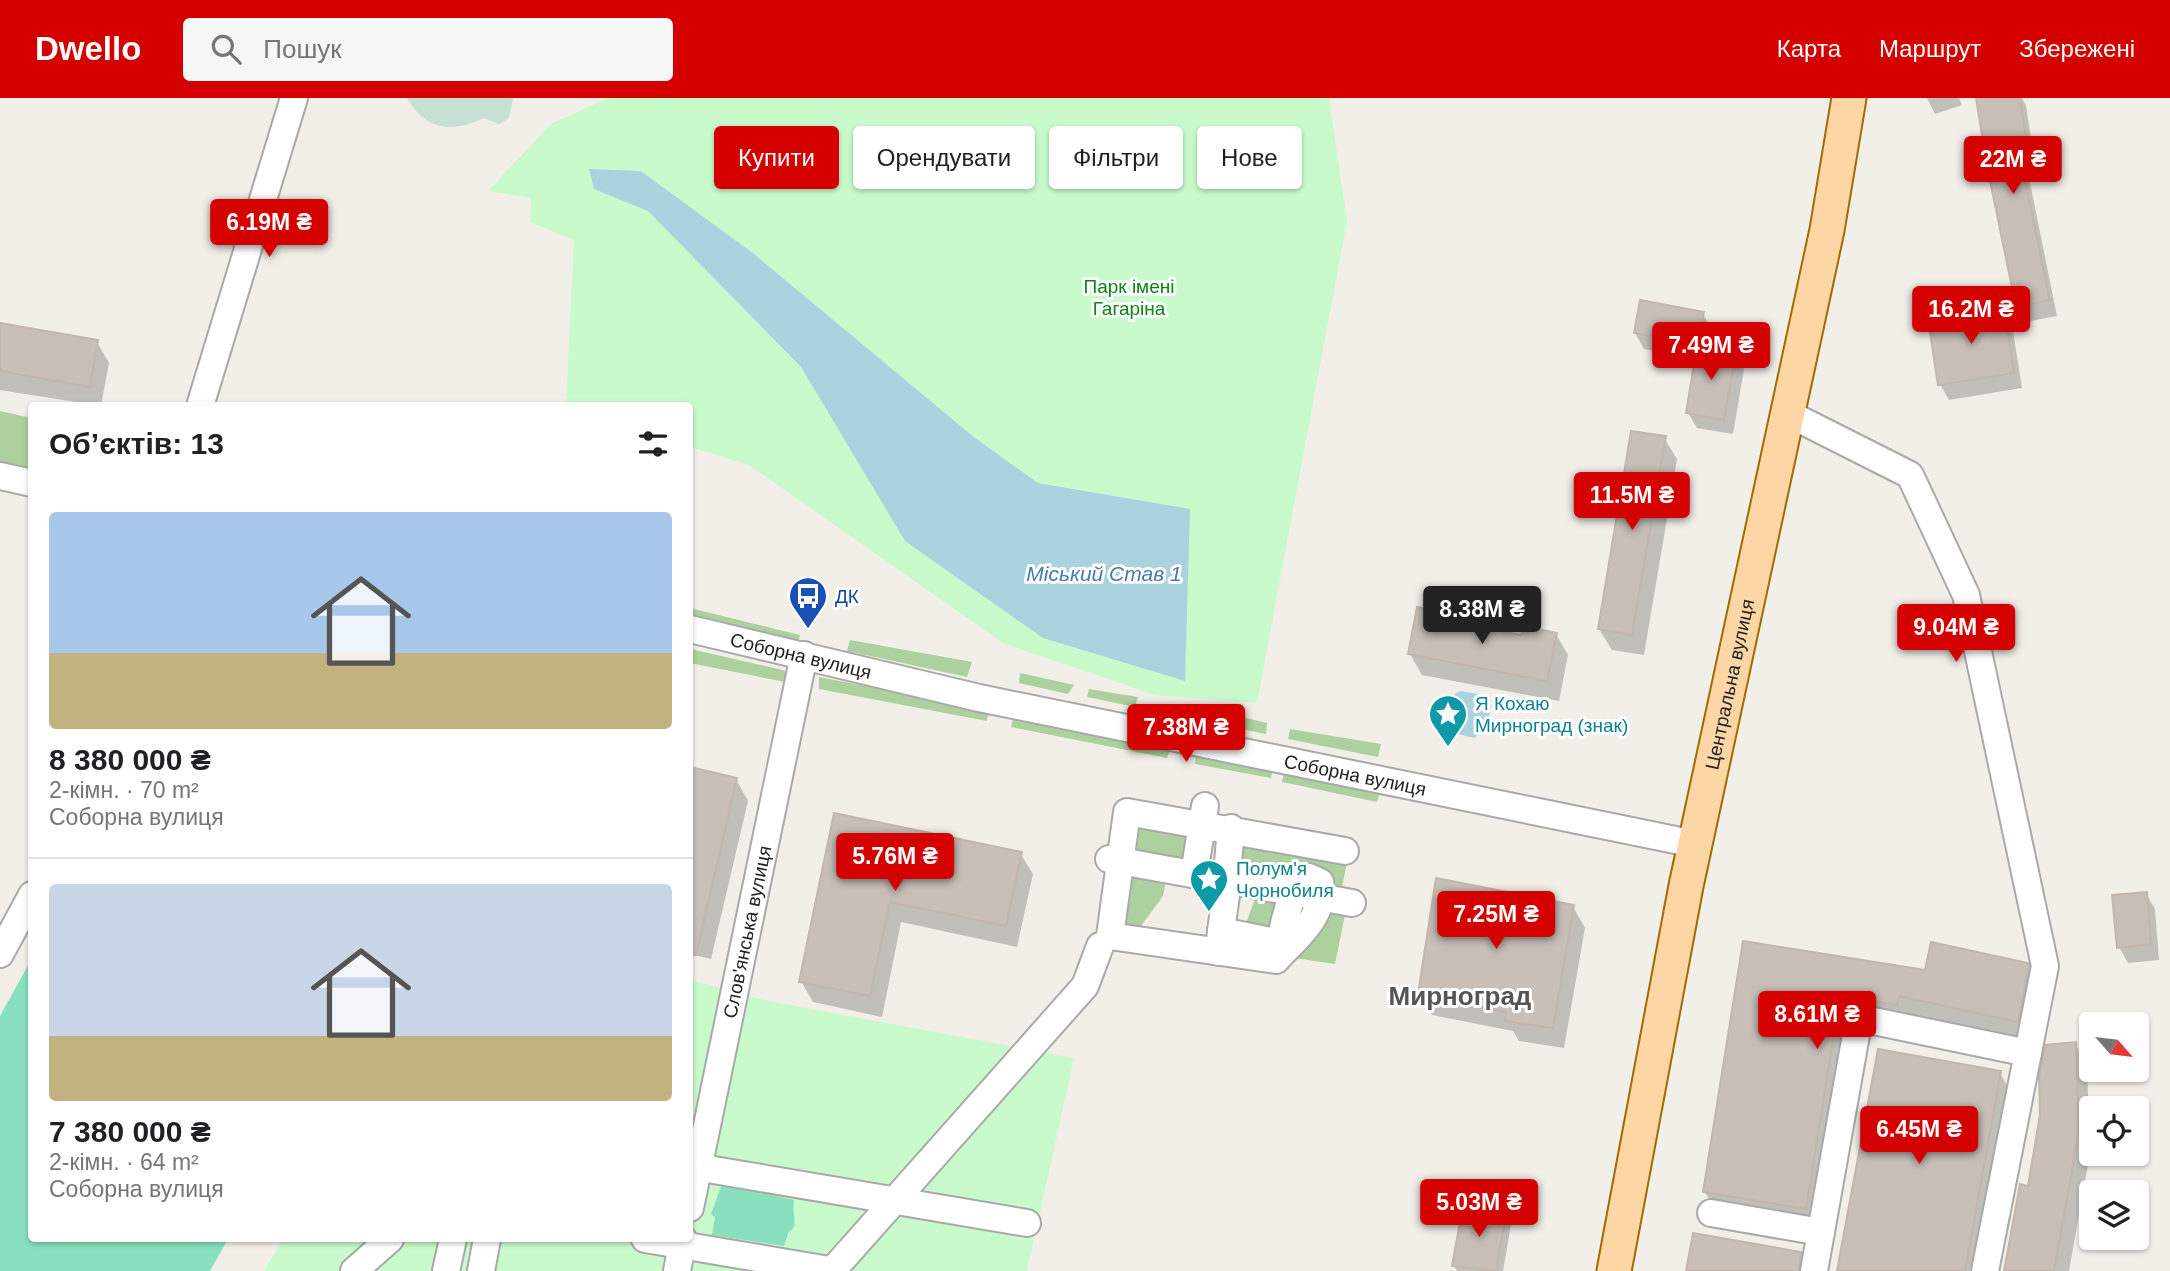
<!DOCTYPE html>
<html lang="uk">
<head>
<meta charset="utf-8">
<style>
  body { margin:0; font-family:Helvetica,sans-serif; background:#f6f6f6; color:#202124; height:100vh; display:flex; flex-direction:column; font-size:26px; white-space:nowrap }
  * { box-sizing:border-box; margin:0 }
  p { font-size:23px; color:#757577 }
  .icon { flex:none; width:38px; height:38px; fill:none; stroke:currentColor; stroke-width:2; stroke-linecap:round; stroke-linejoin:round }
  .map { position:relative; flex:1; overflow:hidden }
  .side { position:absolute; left:28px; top:304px; width:665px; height:840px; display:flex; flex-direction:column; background:#fff; border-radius:7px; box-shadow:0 2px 5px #0004 }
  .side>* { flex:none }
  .banner { position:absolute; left:714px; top:28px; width:665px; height:63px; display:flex; gap:14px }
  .needle { width:46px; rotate:118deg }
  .controls { position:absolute; left:2079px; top:914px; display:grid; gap:14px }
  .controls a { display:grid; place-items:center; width:70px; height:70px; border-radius:7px; background:#fff; box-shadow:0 2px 5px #0004; font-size:35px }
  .price { position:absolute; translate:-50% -60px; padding:0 16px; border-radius:7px; background:#d40000; color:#fff; font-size:23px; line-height:46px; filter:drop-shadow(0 2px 4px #0008) }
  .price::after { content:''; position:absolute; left:50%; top:42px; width:21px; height:16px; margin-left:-10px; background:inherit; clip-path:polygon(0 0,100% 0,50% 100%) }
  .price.on { background:#222; color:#fff }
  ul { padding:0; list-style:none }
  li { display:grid; align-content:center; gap:14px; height:371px; padding:0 21px }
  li+li { border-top:2px solid #e0e0e0 }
  li span { display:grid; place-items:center; height:217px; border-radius:7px; color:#555 }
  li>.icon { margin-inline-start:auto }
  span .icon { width:126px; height:126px; fill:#fffc; stroke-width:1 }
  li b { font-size:30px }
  h2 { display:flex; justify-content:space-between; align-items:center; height:84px; padding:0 21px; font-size:30px }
  .tag { padding:0 24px; border-radius:7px; background:#fff; box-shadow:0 2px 5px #0004; font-size:24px; line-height:63px }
  .tag.on { background:#d40000; color:#fff }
  header { display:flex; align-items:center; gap:42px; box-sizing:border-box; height:98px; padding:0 35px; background:#d40000; color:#fff }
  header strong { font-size:33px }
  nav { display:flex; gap:38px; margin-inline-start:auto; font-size:24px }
  .search { width:490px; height:63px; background:#f6f6f6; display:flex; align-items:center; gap:18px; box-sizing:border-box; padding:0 24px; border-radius:7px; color:#757577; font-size:26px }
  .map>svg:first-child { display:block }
  .forest { fill:#add19e }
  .wetland { fill:#c6e0d4 }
  .park { fill:#c8facc; fill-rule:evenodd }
  .pitch { fill:#88e0be }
  .water { fill:#aad3df }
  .shadow { fill:#0003 }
  .building { fill:#c7bfb8; stroke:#c4b6ab; stroke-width:2 }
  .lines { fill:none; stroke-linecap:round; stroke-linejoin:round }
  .minor-casing { stroke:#a9a9a9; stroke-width:30 }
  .major-casing { stroke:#a06b00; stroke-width:37 }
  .minor { stroke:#fff; stroke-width:26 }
  .major { stroke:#fcd6a4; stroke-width:33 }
  .labels { text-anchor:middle; stroke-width:6; stroke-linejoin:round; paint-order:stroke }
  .park-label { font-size:19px; fill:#0c8416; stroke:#fff }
  .transit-label { font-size:19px; fill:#164399; stroke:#fff; text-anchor:start }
  .street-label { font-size:19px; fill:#222; stroke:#fff }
  .culture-label { font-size:19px; fill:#0d838f; stroke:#fff; text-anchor:start }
  .water-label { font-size:21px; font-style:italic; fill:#4a7aab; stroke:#fff }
  .district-label { font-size:26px; font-weight:bold; fill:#555; stroke:#fff }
</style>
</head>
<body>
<header>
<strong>Dwello</strong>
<div class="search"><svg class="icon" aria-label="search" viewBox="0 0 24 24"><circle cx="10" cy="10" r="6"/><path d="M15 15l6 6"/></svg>Пошук</div>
<nav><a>Карта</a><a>Маршрут</a><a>Збережені</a></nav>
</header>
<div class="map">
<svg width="2170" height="1173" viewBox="0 0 2170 1173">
  <rect width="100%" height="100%" fill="#f2efe9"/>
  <!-- forest -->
  <path class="forest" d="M 0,313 L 31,320 L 31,373 L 0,365 Z
    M 690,510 L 800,537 L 798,544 L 690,521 Z
    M 850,542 L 972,564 L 967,579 L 847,553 Z
    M 690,551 L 787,573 L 785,584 L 690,565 Z
    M 1020,575 L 1074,587 L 1068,596 L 1019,585 Z
    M 819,579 L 989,612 L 987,623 L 819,591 Z
    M 1089,591 L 1138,599 L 1135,609 L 1087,599 Z
    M 1202,609 L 1267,625 L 1266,636 L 1200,623 Z
    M 1014,617 L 1172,647 L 1167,660 L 1011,629 Z
    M 1290,631 L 1381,646 L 1378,659 L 1288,641 Z
    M 1196,653 L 1273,670 L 1271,680 L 1195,666 Z
    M 1284,673 L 1381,690 L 1377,704 L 1282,684 Z
    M 1137,723 L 1192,732 L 1188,767 L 1135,758 Z
    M 1243,740 L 1348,760 L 1342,789 L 1234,771 Z
    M 1128,767 L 1167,778 L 1163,798 L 1135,836 L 1119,828 Z
    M 1258,793 L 1283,799 L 1274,840 L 1243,833 Z
    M 1325,813 L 1345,817 L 1335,866 L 1288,859 Z"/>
  <!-- wetland -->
  <path class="wetland" d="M 407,0 L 511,0 L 513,1 L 509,20 L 499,26 L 484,20 C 452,35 426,33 407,0 Z"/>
  <!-- park -->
  <path class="park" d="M 608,0 L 1329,0 L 1347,123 L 1257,605 L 1155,597 L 1003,545 L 749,367 L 690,349 L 690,308 L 566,308 L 574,142 L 530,124 L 531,100 L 488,93 L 551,26 ZM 589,71 L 641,73 L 754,156 L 975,340 L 1038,385 L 1189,411 L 905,443 L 801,269 L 648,113 Z
    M 690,882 L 769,903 L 1074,960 L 1027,1173 L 264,1173 L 283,1141 L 690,1141 Z"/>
  <!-- pitch -->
  <path class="pitch" d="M 31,862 L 32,1141 L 228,1141 L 210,1173 L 0,1173 L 0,918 Z
    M 722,1086 L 794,1102 C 792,1114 796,1121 794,1129 L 788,1135 L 784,1148 L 712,1137 L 715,1119 L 711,1116 Z"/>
  <!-- water -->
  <path class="water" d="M 589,71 L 641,73 L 754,156 L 975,340 L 1038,385 L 1190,411 L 1185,583 L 1043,540 L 905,443 L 801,269 L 648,113 L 594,91 Z
    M 1460,593 L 1484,597 L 1491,607 L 1487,631 L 1474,640 L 1453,635 L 1444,622 L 1449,600 Z"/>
  <!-- shadow -->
  <path class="shadow" d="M 1927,0 L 1959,0 L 1962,7 L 1935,16 Z
    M 1978,0 L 2022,0 L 2026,8 L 2036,73 L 2028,75 L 2057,218 L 2026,224 L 2017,209 Z
    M 2003,211 L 2012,227 L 2022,290 L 1949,302 L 1940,286 Z
    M 1702,215 L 1712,231 L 1708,251 L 1735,255 L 1744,271 L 1733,336 L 1697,330 L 1688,315 L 1697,260 L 1644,251 L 1635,235 Z
    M 0,226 L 97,244 L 109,265 L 101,308 L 0,292 Z
    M 1664,340 L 1677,361 L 1644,557 L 1612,552 L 1599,531 Z
    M 1450,517 L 1455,526 L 1522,539 L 1556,536 L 1568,557 L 1559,603 L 1422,577 L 1410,556 Z
    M 690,670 L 736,681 L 748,703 L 711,861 L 690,856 Z
    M 836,717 L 1020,755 L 1033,776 L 1017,849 L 901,824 L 882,919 L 813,904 L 801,883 Z
    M 2146,796 L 2155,811 L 2159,862 L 2128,865 L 2119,849 Z
    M 1573,809 L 1585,830 L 1564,950 L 1519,943 L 1513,933 L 1432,917 L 1419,896 Z
    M 1744,845 L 1926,874 L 2027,866 L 2039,887 L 2029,944 L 1852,918 L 1818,1131 L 1717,1115 L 1705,1094 Z
    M 2075,946 L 2087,967 L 2090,1055 L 2069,1173 L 2006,1173 L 2029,1090 L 2042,1017 Z
    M 2000,975 L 2012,996 L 1980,1173 L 1839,1173 Z
    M 1505,1117 L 1511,1127 L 1503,1173 L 1457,1173 L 1454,1168 Z
    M 1800,1156 L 1810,1173 L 1688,1173 Z"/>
  <!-- building -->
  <path class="building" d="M 1976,0 L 2020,0 L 2029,58 L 2020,59 L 2050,202 L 2016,209 L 1987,68 Z
    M 1640,202 L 1704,214 L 1697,247 L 1634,235 Z
    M 2004,209 L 2014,275 L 1938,287 L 1928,221 Z
    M 0,225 L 98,242 L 90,289 L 0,273 Z
    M 1697,247 L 1736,253 L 1724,322 L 1686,315 Z
    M 1631,333 L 1666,338 L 1632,537 L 1598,531 Z
    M 1417,509 L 1451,515 L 1450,523 L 1521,537 L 1523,528 L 1557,535 L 1547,583 L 1408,556 Z
    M 690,669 L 737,680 L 696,857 L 690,857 Z
    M 834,715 L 1022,754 L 1006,828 L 890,804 L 870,898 L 799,884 Z
    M 1436,780 L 1574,807 L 1553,930 L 1505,923 L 1506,914 L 1418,896 Z
    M 2147,794 L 2151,846 L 2117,850 L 2112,797 Z
    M 1743,843 L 1925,872 L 1931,844 L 2028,865 L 2029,868 L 2018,924 L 1899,898 L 1897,907 L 1840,898 L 1806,1111 L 1703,1094 Z
    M 2076,944 L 2079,1033 L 2054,1173 L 2004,1173 L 2020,1086 L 2028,1088 L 2040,1017 L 2039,979 L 2045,947 Z
    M 1878,951 L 2001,973 L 1965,1173 L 1837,1173 Z
    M 1463,1108 L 1506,1115 L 1496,1173 L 1452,1168 Z
    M 1693,1135 L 1801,1154 L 1799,1173 L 1686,1173 Z"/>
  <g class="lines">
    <defs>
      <g id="minor">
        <path d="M 200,308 L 294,0"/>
        <path d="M 1787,315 L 1910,377 L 1966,497 L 2045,868 L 1985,1173"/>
        <path d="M 0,378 L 32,385"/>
        <path id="s1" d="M 690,531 L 979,600 L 1695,746"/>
        <path d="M 1231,730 L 1227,776 L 1251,779"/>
        <path d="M 1109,761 L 1352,805"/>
        <path d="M 1194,776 L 1205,708"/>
        <path d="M 1221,833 L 1228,783"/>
        <path d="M 1219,854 L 1221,833 L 1280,845"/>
        <path d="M 0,856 L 32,797"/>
        <path d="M 1276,862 C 1282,839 1287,789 1309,779 L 1320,784 C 1328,816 1295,841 1276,862 L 1110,838 L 1127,714 L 1345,753"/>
        <path d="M 690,1068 L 1027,1125"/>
        <path id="s2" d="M 690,1110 L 804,557"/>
        <path d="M 1711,1115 L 1821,1134"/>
        <path d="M 645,1141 L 835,1173"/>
        <path d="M 354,1173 L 390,1141"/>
        <path d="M 446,1173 L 453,1141"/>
        <path d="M 481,1173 L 487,1141"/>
        <path d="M 677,1173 L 683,1141"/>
        <path d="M 832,1173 L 1085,888 L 1100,848"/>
        <path d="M 1814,1173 L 1859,920 L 2028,955"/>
      </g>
      <g id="major">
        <path id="s3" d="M 1614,1173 L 1686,788 L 1827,132 L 1849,0"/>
      </g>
    </defs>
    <!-- minor casing -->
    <use href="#minor" class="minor-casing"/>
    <!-- major casing -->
    <use href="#major" class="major-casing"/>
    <!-- minor -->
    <use href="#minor" class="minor"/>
    <!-- major -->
    <use href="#major" class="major"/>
  </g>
  <!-- icons -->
  <defs>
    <symbol id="bus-pin" viewBox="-11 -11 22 30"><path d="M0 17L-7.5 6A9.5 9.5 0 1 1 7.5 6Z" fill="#1a4fb4" stroke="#fff"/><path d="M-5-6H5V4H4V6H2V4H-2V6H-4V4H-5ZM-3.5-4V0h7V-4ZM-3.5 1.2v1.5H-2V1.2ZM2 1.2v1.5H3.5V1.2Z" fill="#fff"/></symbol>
    <symbol id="sight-pin" viewBox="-11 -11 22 30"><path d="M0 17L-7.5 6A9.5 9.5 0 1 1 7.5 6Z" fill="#0f9aa8" stroke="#fff"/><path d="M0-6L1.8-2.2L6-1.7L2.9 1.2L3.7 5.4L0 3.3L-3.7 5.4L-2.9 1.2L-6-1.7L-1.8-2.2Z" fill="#fff"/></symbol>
  </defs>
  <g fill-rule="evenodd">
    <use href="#bus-pin" x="786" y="476" width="44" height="60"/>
    <use href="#sight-pin" x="1426" y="594" width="44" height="60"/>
    <use href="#sight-pin" x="1187" y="759" width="44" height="60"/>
  </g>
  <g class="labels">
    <!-- park labels -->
    <g class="park-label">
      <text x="1129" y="195">Парк імені<tspan x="1129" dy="22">Гагаріна</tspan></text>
    </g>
    <!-- transit labels -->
    <g class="transit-label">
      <text x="835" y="505">ДК</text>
    </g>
    <!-- street labels -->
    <g class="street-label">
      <text dy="7" stroke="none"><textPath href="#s1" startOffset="114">Соборна вулиця</textPath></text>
      <text dy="7" stroke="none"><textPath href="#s3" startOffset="598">Центральна вулиця</textPath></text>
      <text dy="7" stroke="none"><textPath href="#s1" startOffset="681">Соборна вулиця</textPath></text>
      <text dy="7" stroke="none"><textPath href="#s2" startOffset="282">Слов'янська вулиця</textPath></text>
    </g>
    <!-- culture labels -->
    <g class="culture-label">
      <text x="1475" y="612">Я Кохаю<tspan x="1475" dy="22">Мирноград (знак)</tspan></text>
      <text x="1236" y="777">Полум'я<tspan x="1236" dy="22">Чорнобиля</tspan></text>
    </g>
    <!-- water labels -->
    <g class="water-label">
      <text x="1104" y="483">Міський Став 1</text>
    </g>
    <!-- district labels -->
    <g class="district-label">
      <text x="1460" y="907">Мирноград</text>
    </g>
  </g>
</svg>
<div class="controls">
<a><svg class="needle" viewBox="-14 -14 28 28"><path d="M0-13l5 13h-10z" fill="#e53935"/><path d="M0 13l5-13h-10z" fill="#757577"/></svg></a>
<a><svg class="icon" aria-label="locate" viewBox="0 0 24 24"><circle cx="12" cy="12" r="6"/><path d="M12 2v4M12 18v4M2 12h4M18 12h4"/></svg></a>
<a><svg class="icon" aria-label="layers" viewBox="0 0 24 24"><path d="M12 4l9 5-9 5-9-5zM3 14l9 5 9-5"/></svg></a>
</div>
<b class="price" style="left:2013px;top:98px">22M ₴</b>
<b class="price" style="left:269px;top:161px">6.19M ₴</b>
<b class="price" style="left:1971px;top:248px">16.2M ₴</b>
<b class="price" style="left:1711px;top:284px">7.49M ₴</b>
<b class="price" style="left:1632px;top:434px">11.5M ₴</b>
<b class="price on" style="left:1482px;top:548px">8.38M ₴</b>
<b class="price" style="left:1956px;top:566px">9.04M ₴</b>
<b class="price" style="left:1186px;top:666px">7.38M ₴</b>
<b class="price" style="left:895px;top:795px">5.76M ₴</b>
<b class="price" style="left:1496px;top:853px">7.25M ₴</b>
<b class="price" style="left:1817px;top:953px">8.61M ₴</b>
<b class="price" style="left:1919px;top:1068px">6.45M ₴</b>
<b class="price" style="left:1479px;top:1141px">5.03M ₴</b>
<div class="banner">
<a class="tag on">Купити</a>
<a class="tag">Орендувати</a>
<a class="tag">Фільтри</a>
<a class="tag">Нове</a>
</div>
<section class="side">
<h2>Об’єктів: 13<svg class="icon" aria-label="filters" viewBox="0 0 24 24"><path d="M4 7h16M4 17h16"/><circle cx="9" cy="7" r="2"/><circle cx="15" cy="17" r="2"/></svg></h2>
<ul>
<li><span style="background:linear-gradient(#a9c7e8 65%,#c2b280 0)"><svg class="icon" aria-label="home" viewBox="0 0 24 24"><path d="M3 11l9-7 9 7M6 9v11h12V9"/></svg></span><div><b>8 380 000 ₴</b><p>2-кімн. · 70 m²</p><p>Соборна вулиця</p></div></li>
<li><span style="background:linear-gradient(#c9d6e8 70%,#c2b280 0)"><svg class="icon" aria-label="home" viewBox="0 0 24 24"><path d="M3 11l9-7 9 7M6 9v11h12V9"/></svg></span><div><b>7 380 000 ₴</b><p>2-кімн. · 64 m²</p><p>Соборна вулиця</p></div></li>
</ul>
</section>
</div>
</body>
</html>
